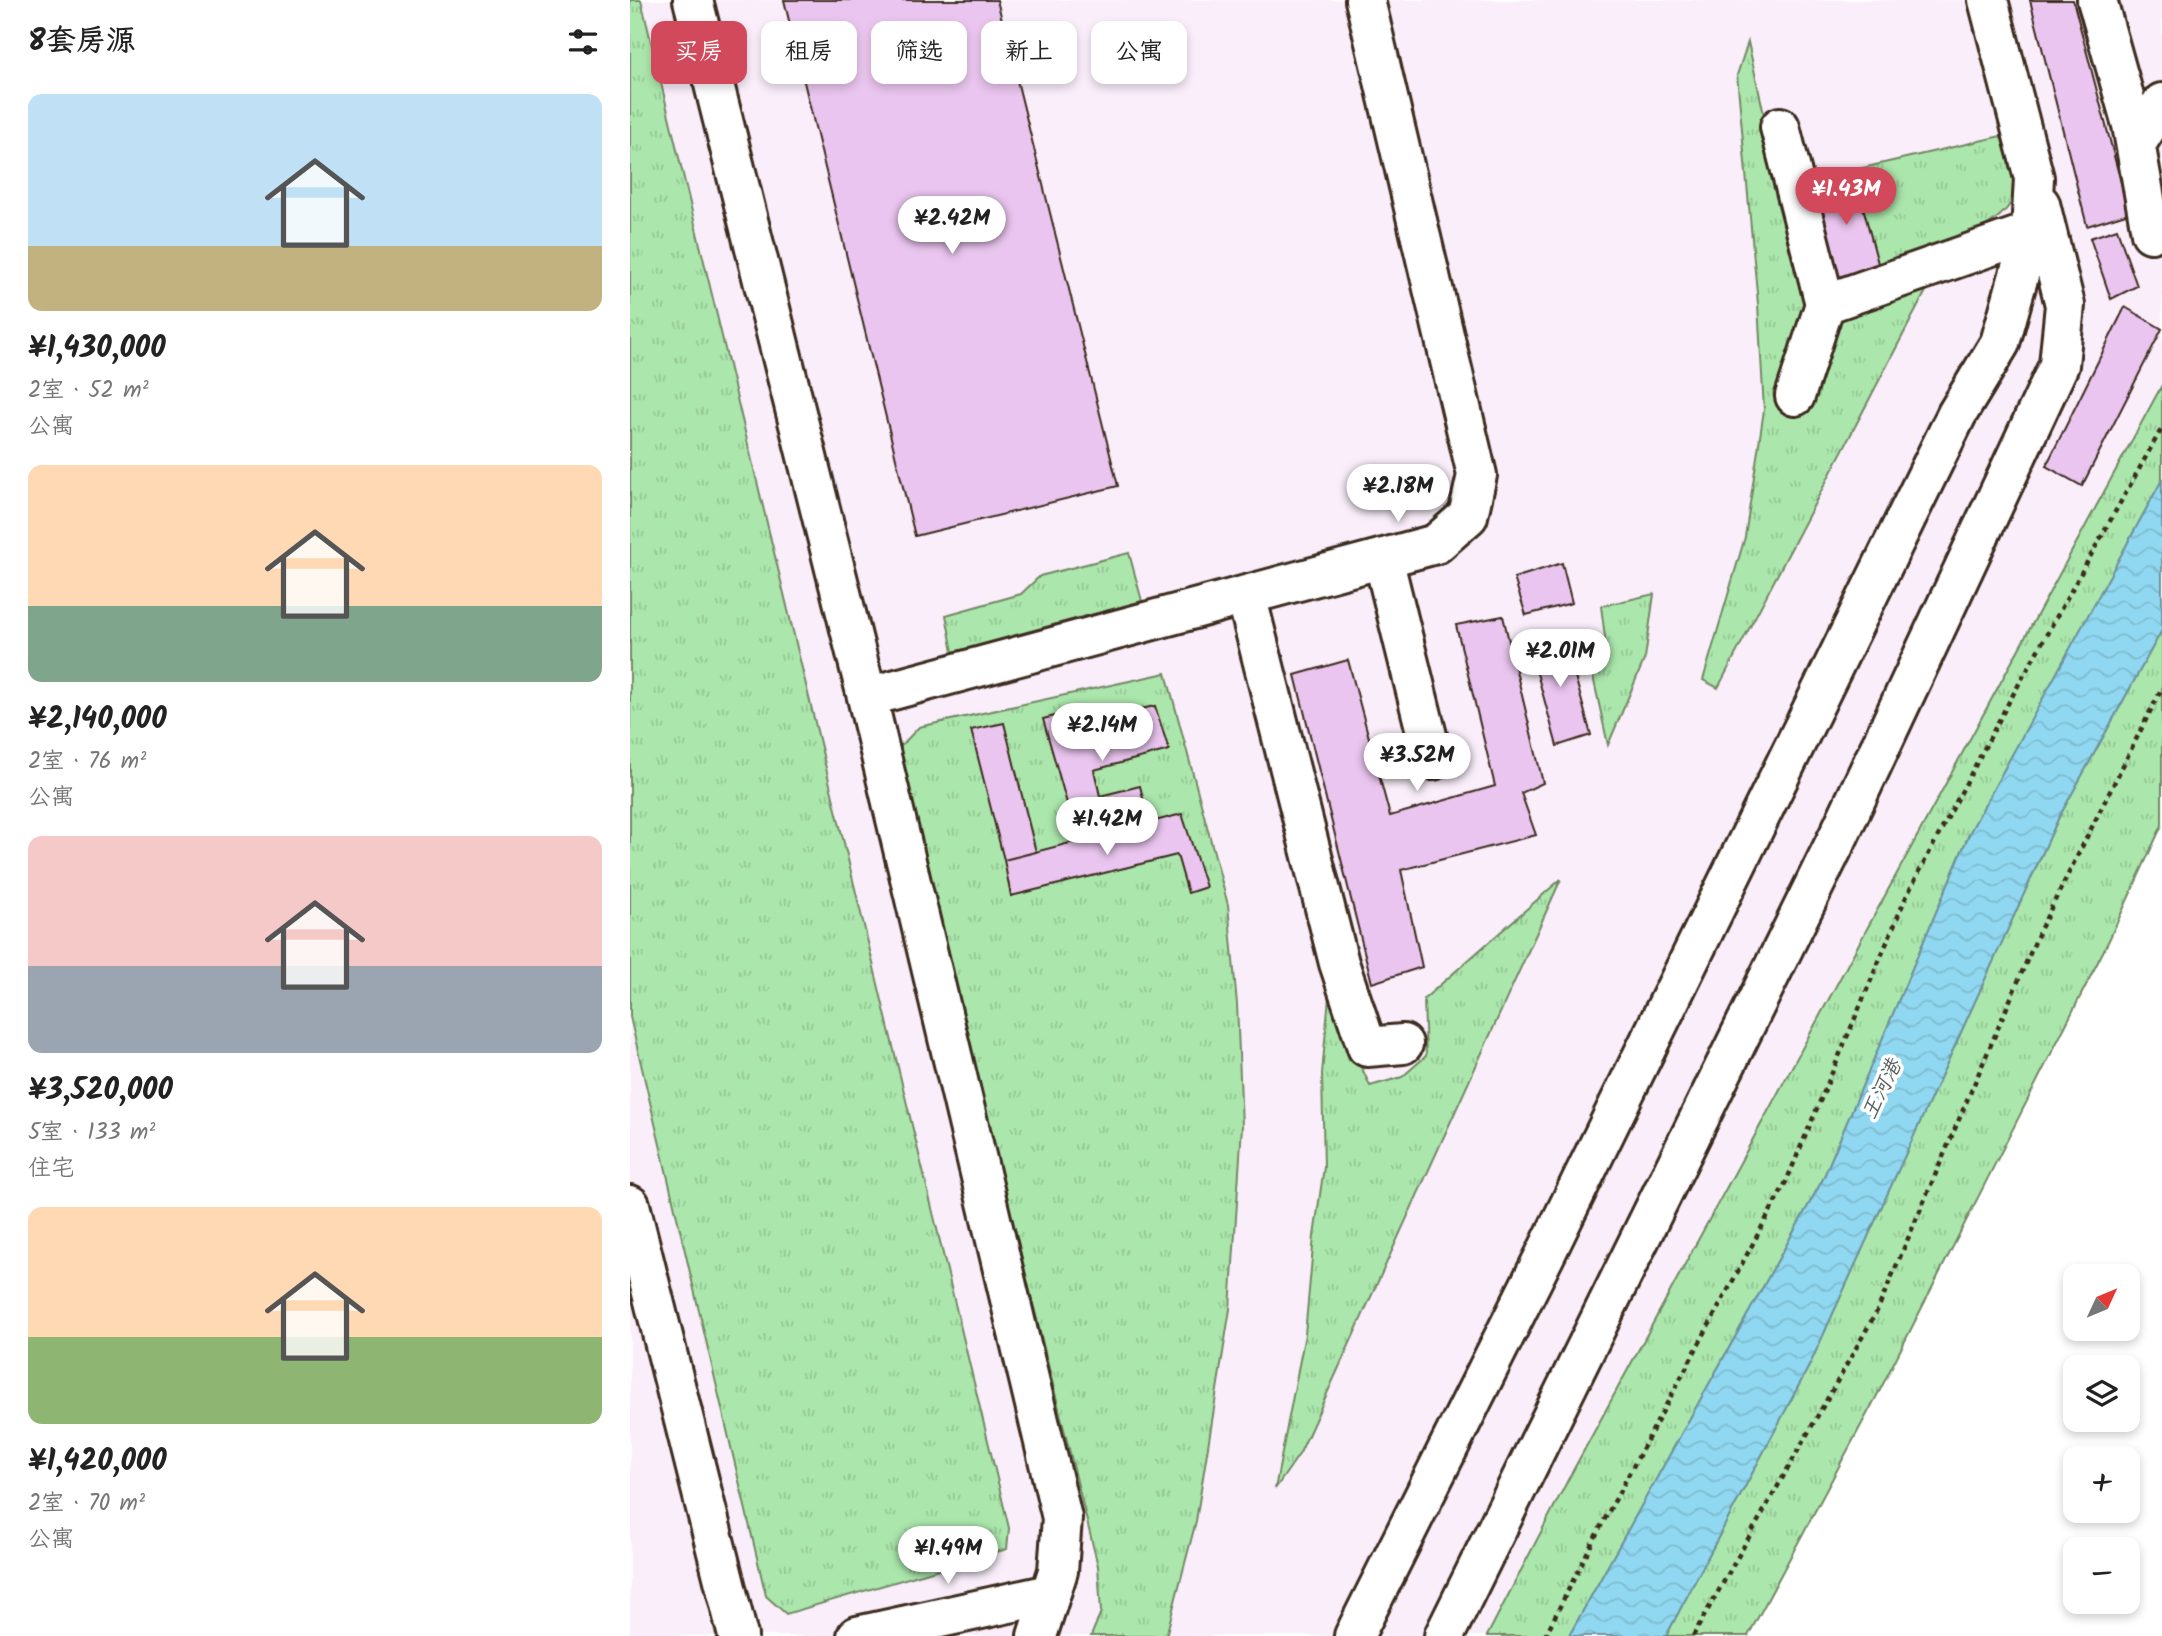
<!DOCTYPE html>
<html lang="zh">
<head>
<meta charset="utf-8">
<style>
  body { margin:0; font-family:Kalam,"LXGW WenKai TC",sans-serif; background:#f6f6f6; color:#222; height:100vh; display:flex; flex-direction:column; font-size:26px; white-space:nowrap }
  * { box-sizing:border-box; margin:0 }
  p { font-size:23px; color:#767676 }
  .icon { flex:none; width:38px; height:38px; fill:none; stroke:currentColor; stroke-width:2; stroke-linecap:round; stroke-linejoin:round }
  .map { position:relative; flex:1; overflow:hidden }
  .details { display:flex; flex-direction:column; background:#fff; width:630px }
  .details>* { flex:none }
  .top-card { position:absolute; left:21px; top:21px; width:665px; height:63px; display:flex; gap:14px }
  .needle { width:46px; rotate:46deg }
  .fabs { position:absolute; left:1433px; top:1264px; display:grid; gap:14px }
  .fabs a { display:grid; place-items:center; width:77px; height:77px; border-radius:14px; background:#fff; box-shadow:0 4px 10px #0003; font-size:35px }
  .price { position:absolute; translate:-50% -60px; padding:0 16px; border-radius:24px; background:#fff; color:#222; font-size:23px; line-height:46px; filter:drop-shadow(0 2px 4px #0008) }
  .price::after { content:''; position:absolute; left:50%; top:42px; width:21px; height:16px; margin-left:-10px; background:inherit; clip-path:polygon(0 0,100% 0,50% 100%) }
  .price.current { background:#d1495b; color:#fff }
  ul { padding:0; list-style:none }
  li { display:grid; align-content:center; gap:14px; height:371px; padding:0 28px }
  li span { display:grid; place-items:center; height:217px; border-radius:14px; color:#555 }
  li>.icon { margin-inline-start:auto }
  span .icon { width:126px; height:126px; fill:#fffc; stroke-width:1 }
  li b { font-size:30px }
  h2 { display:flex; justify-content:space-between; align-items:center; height:84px; padding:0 28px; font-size:30px }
  .pill { padding:0 24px; border-radius:14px; background:#fff; box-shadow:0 4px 10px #0003; font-size:24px; line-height:63px }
  .pill.current { background:#d1495b; color:#fff }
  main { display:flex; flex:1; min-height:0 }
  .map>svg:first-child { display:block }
  .built { fill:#f9eefa }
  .grass { fill:url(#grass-tufts); stroke:#738865; stroke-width:2 }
  .water { fill:url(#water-waves); stroke:#6e929d; stroke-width:2 }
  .building { fill:#eac5ef; stroke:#3b2a1e; stroke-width:2 }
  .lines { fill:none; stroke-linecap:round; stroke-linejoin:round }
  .minor-casing { stroke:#3b2a1e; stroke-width:44 }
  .path { stroke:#3b2a1e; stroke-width:4.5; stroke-dasharray:5 5; stroke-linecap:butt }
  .minor { stroke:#fff; stroke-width:38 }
  .labels { text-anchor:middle; stroke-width:7; stroke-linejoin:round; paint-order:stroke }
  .water-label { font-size:21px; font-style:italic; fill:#545e5d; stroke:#fff }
</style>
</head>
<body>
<main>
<section class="details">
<h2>8套房源<svg class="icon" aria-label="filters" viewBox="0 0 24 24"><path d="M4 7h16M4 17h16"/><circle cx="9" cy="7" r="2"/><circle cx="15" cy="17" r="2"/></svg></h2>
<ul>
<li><span style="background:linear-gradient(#bfe0f5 70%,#c2b280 0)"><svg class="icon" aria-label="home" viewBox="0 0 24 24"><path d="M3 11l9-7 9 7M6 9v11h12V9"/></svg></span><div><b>¥1,430,000</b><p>2室 · 52 m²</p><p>公寓</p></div></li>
<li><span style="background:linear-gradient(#ffd9b3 65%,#7fa58c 0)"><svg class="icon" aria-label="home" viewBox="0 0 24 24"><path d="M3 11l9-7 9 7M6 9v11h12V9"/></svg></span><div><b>¥2,140,000</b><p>2室 · 76 m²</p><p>公寓</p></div></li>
<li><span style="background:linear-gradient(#f6c9c9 60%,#9aa5b1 0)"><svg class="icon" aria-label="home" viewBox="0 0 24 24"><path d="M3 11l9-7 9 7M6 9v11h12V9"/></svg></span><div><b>¥3,520,000</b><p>5室 · 133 m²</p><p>住宅</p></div></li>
<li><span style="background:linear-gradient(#ffd9b3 60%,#8fb573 0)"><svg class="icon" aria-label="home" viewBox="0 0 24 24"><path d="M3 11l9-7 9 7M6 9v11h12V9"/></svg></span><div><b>¥1,420,000</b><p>2室 · 70 m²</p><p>公寓</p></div></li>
</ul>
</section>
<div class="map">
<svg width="1532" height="1636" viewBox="0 0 1532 1636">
  <defs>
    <pattern id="grass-tufts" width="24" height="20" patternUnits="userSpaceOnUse" patternTransform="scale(1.75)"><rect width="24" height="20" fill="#abe7ac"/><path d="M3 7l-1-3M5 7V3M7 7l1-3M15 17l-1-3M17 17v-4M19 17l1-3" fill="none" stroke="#94c694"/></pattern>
    <pattern id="water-waves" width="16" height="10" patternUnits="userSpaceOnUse" patternTransform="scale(1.75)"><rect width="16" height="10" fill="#90d8f1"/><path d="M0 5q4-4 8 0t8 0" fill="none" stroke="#7dbace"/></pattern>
  </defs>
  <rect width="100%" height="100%" fill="#fff"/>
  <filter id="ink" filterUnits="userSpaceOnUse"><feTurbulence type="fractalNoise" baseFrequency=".0143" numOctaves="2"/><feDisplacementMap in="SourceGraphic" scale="14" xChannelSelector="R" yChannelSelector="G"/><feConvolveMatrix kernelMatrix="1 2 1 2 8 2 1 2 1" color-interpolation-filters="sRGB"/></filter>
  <g filter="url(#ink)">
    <!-- built -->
    <path class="built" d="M 0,0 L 1532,0 L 1532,385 L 939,1478 L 857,1636 L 0,1636 Z"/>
    <!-- grass -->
    <path class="grass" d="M 0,0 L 11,0 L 379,1528 L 377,1549 L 156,1614 L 136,1596 L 0,1017 Z
      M 1118,42 L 1150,187 L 1371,136 C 1375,153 1384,173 1384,190 C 1386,217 1330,240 1310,249 L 1297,289 L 1088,688 L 1073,680 L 1115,537 L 1134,410 L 1128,304 L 1107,75 Z
      M 1532,385 L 1532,480 L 1340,832 L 1193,1179 L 939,1636 L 857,1636 L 939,1478 Z
      M 499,553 L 512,601 L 323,652 L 316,615 L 391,594 L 410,576 Z
      M 1024,594 L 1015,658 L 978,745 L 957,649 L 976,645 L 971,606 Z
      M 1532,630 L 1532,825 L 1479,940 L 1251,1388 L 1118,1636 L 1036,1636 L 1180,1364 L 1428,819 Z
      M 536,673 L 598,905 L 607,1004 L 612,1126 L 600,1309 L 566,1521 L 536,1636 L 461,1636 L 471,1612 L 468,1566 L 270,767 L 271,746 L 289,727 Z
      M 931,879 L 670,1453 L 645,1489 L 675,1334 L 684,1236 L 694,1167 L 692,1074 L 699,996 L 740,1086 L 772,1077 L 796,1056 L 794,999 Z"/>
    <!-- water -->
    <path class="water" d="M 1532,480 L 1532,630 L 1428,819 L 1180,1364 L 1036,1636 L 939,1636 L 1193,1179 L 1340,832 Z"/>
    <!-- building -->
    <path class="building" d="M 154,0 L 367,0 L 488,486 L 285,536 Z
      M 1400,0 L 1443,0 L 1499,213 L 1457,226 Z
      M 1223,169 L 1250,271 L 1206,283 L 1183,180 Z
      M 1487,229 L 1507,286 L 1481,299 L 1460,238 Z
      M 1495,307 L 1532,329 L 1452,486 L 1416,466 Z
      M 932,563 L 942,603 L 896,615 L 884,578 Z
      M 873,616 L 913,783 L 891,793 L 906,835 L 771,870 L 792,967 L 742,983 L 665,675 L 718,660 L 760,816 L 865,786 L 826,625 Z
      M 933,632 L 961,735 L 927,746 L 899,644 Z
      M 525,706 L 539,750 L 464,770 L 470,796 L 510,786 L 518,818 L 446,835 L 413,719 L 449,710 L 454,721 Z
      M 374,723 L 406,852 L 374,860 L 341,730 Z
      M 552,814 L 576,887 L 558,893 L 547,855 L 381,896 L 374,860 Z"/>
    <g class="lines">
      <defs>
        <path id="minor" d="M 63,0 L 237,697 L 432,1518 L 428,1571 L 407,1636
          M 1467,0 L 1502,125 L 1521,233
          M 1150,127 L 1195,304 L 1401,232
          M 1506,144 L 1532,103
          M 1165,396 L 1195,304
          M 753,558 L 803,760
          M 616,595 L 709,963 L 737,1047 L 773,1044
          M 237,697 L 806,544 L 838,516 L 847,475 L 735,0
          M 0,1205 L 108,1636
          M 227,1636 L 420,1594
          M 724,1636 L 916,1253 L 1327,414 L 1370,343 L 1401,232 L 1404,178 L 1358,0
          M 814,1636 L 1210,833 L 1429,365 L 1435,305 L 1410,204"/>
      </defs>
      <!-- minor casing -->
      <use href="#minor" class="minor-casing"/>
      <!-- path -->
      <path class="path" d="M 915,1636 L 963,1541 L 1156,1182 L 1276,897 L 1375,709 L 1532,428
        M 1063,1636 L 1247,1311 L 1410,930 L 1532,688"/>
      <!-- minor -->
      <use href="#minor" class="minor"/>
    </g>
  </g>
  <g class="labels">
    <!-- water labels -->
    <g class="water-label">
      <text transform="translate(1251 1089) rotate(-64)" y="7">王河港</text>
    </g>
  </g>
</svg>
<div class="fabs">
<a><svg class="needle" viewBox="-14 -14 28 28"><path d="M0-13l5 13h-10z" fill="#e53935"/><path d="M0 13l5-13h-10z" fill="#767676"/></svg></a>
<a><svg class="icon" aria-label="layers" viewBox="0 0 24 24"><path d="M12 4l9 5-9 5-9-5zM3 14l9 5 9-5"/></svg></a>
<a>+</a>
<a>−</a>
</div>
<b class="price current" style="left:1216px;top:227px">¥1.43M</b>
<b class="price" style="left:322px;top:256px">¥2.42M</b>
<b class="price" style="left:768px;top:524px">¥2.18M</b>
<b class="price" style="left:930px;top:689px">¥2.01M</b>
<b class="price" style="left:472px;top:763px">¥2.14M</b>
<b class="price" style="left:787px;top:793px">¥3.52M</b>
<b class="price" style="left:477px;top:857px">¥1.42M</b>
<b class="price" style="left:318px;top:1586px">¥1.49M</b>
<div class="top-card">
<a class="pill current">买房</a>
<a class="pill">租房</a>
<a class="pill">筛选</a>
<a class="pill">新上</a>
<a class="pill">公寓</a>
</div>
</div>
</main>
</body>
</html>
